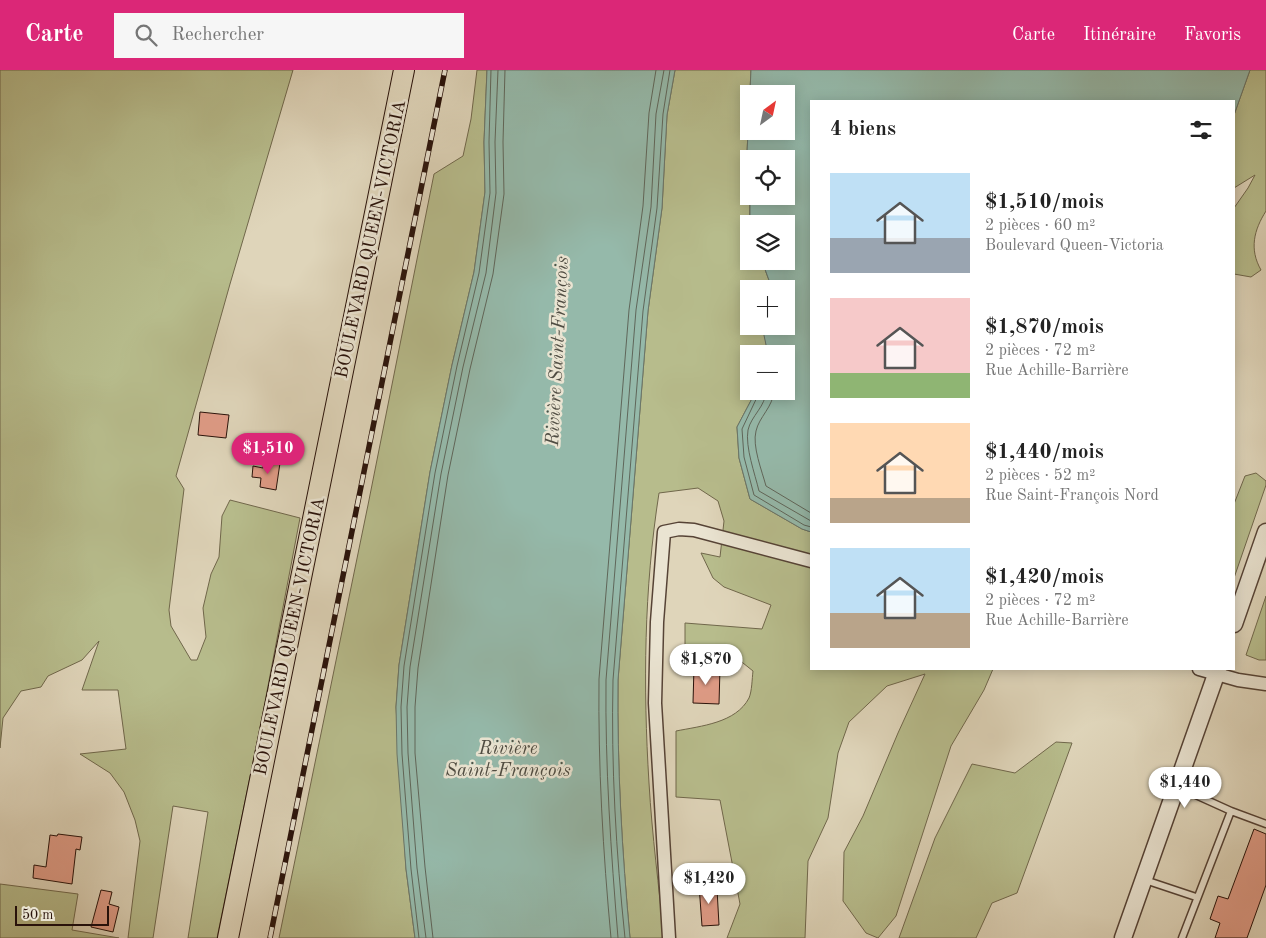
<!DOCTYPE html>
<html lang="fr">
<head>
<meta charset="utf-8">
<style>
  body { margin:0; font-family:"Old Standard TT",serif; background:#f6f6f6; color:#222; height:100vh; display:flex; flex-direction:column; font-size:19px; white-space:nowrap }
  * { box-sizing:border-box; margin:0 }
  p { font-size:16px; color:#767676 }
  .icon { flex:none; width:28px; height:28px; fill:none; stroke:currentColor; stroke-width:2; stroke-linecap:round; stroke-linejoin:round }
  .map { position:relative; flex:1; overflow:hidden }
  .panel { position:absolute; left:810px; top:30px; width:425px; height:570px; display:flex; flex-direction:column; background:#fff; border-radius:0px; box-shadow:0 2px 12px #0003 }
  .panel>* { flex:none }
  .needle { width:32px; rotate:33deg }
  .buttons { position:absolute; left:740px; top:15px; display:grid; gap:10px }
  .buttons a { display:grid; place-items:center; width:55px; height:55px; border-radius:0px; background:#fff; box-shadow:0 2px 12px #0003; font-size:25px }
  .scale { position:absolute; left:15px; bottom:12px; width:94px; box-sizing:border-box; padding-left:5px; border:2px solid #29120a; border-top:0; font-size:14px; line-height:18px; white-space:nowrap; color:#29120a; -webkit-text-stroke:4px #eae4d2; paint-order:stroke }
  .price { position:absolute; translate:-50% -42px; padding:0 11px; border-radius:18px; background:#fff; color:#222; font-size:16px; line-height:32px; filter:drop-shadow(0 1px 2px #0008) }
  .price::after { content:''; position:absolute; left:50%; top:30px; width:15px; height:11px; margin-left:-8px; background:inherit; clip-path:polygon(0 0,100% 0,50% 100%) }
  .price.current { background:#db2777; color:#fff }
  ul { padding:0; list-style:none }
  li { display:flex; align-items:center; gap:15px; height:125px; padding:0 20px }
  li span { display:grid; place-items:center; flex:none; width:140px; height:100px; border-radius:0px; color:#555 }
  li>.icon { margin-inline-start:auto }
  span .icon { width:60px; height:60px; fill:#fffc; stroke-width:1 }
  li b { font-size:21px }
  h2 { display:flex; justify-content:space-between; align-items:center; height:60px; padding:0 20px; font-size:21px }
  header { display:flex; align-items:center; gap:30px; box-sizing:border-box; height:70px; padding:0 25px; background:#db2777; color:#fff }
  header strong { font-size:24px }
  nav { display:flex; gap:28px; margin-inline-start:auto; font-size:18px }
  .search { width:350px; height:45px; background:#f6f6f6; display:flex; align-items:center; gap:12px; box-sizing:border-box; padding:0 18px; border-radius:0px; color:#767676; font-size:19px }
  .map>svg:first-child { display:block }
  .green { fill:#b7bc8c; stroke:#70674b }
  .water { fill:#95b9aa; stroke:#6a766a; fill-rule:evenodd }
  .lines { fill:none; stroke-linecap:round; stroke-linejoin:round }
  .shore { stroke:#5f665a; stroke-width:1 }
  .building { fill:#e09c87; stroke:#29120a }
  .service-casing { stroke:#564336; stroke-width:9 }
  .minor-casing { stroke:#564336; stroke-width:15 }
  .tertiary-casing { stroke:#564336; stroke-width:19 }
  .primary-casing { stroke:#29120a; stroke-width:22 }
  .service { stroke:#eae4d2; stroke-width:6 }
  .minor { stroke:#eae4d2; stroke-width:12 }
  .tertiary { stroke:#eae4d2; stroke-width:16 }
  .primary { stroke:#dfd5ba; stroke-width:20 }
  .rail-casing { stroke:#29120a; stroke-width:5.5 }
  .rail { stroke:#eae4d2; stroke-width:4; stroke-dasharray:11; stroke-linecap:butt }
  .labels { text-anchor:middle; stroke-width:5; stroke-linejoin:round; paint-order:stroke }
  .street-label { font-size:18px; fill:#29120a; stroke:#eae4d2 }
  .water-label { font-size:19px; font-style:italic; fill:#4f4c42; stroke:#eae4d2 }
</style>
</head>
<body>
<header>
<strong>Carte</strong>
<div class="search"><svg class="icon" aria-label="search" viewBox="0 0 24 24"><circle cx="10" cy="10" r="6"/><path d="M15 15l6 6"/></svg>Rechercher</div>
<nav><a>Carte</a><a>Itinéraire</a><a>Favoris</a></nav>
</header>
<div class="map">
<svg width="1266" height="868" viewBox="0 0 1266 868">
  <rect width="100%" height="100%" fill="#dfd5ba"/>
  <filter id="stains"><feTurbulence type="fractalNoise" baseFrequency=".004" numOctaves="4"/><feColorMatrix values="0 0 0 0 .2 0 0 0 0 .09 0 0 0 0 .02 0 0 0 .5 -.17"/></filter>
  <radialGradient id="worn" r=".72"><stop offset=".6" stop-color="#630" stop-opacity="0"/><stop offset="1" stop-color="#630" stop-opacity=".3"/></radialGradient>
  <!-- green -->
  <path class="green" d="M 0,0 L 293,0 L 230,214 L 176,406 L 184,419 L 169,540 L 171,556 L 191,590 L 197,590 L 206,567 L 203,538 L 211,504 L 219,487 L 222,446 L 230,430 L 300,448 L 260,658 L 217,868 L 188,868 L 208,742 L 173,736 L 153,868 L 128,868 L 140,771 L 135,750 L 124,722 L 110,703 L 80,684 L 126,679 L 118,620 L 82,620 L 99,571 L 82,590 L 48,606 L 41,617 L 21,621 L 3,648 L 0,678 Z
    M 477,0 L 487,0 L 484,72 L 485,122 L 474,202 L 452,295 L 430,402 L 399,595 L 396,637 L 406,799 L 415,868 L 279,868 L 368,435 L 434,104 L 463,86 L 471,49 Z
    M 675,0 L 751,0 L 747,83 L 750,126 L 749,191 L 762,191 L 770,213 L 766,219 L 749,219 L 749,245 L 747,249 L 749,256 L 763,256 L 768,284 L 749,284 L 749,321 L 756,321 L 737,357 L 739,388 L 750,429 L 802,459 L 811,462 L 811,599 L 993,599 L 984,620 L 951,676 L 896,846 L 878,868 L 866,863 L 843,831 L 844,782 L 863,746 L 898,663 L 925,604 L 887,616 L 849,652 L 838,683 L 828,748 L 808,791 L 805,868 L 727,868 L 740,834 L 720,730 L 676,727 L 676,661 C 701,656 736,653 749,628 C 752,621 752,609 753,601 L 738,589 L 685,580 L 685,553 L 762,559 L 771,535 L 724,517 L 713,508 L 701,483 L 720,487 L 724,451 L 718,431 L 698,418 L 659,423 C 644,519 643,616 649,713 C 652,765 659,817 664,868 L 630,868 C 622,782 617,696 618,610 L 648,241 L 662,138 L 667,45 Z
    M 1250,0 L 1266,0 L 1266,141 C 1254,160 1249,179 1261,200 L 1251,207 L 1234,204 L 1234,138 L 1248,118 L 1255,105 L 1234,118 L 1234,45 Z
    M 1256,403 L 1266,411 L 1266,415 L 1234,508 L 1234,434 L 1245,406 Z
    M 1266,526 L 1266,590 L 1259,590 L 1246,585 Z
    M 1056,672 L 1072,673 L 1017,823 L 992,833 L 976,868 L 899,868 L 935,768 L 972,694 L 1015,703 Z
    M 0,814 L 78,824 L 72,860 L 119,868 L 0,868 Z"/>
  <!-- water -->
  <path class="water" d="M 487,0 L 675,0 L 667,45 L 662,138 L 648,241 L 618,610 C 617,696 622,782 630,868 L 415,868 L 406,799 L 397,684 L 396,637 L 399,595 L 430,402 L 452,295 L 474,202 L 485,122 L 484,72 Z
    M 751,0 L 1250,0 L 1234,45 L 1234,31 L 811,31 L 811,462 L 802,459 L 750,429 L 739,388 L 737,357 L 756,321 L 786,321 L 786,284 L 768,284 L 762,256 L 786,256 L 786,219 L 766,219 L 770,213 L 762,191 L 786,191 L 786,154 L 750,154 L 750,126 L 786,126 L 786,89 L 749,89 L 749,109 L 747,83 ZM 749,24 L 786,24 L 786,61 L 749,61 Z"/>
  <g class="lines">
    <!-- shore -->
    <path class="shore" d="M 760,321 L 742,359 L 744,387 L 754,425 L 804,455 L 811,457
      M 766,321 C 766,336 751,346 748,360 C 745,377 755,404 759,421 L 811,451
      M 774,321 C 773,337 759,347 756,361 C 752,376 762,401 766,416 L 811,443
      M 419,868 L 411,799 L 402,684 L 401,637 L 404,596 L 435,403 L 457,296 L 479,203 L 490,123 L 489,72 L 491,0
      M 426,868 L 417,798 L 408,683 L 407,637 L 410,597 L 441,404 L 463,297 L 486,203 L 496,123 L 495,72 L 498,0
      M 433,868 L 425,797 L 415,683 L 415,637 L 418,598 L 448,405 L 470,299 L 493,204 L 504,124 L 503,72 L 505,0
      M 611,868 C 603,782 598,696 599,609 L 629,240 L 643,136 L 649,43 L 656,0
      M 618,868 C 611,782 605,696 606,610 L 636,240 L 651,137 L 656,44 L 664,0
      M 625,868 C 616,782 611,696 613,610 L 643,241 L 657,138 L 663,44 L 670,0"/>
  </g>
  <!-- building -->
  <path class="building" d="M 200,342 L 229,345 L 226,368 L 198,365 Z
    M 264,391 L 280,393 L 276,420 L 260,417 L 261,408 L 252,407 L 253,396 L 263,398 Z
    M 694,597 L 720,598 L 719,634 L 693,633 Z
    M 1254,759 L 1266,764 L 1266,815 L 1247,868 L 1215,868 L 1220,853 L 1210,849 L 1218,826 L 1228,829 Z
    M 58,764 L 82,767 L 80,780 L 76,779 L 72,814 L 33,808 L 34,795 L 46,797 L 50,765 L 57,766 Z
    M 712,814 L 712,820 L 717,819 L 719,855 L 702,856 L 699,815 Z
    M 101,820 L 112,822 L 109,834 L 119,837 L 113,862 L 91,857 Z"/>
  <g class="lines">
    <defs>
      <path id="service" d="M 1178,717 L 1231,741 L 1182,868
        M 1231,741 L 1266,754
        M 1145,810 L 1196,827"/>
      <path id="minor" d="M 1199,599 L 1238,610 L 1266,614
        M 669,868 L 655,633 L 657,552 L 664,462 L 679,459 L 694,460 L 811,491"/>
      <path id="tertiary" d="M 1234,554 L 1266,462
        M 1123,868 L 1218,599"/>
      <path id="primary" d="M 228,868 L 404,0"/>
    </defs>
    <!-- service casing -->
    <use href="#service" class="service-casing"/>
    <!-- minor casing -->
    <use href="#minor" class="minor-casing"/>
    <!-- tertiary casing -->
    <use href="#tertiary" class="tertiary-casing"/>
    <!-- primary casing -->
    <use href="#primary" class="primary-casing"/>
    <!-- service -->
    <use href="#service" class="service"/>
    <!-- minor -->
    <use href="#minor" class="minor"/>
    <!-- tertiary -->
    <use href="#tertiary" class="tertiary"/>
    <!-- primary -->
    <use href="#primary" class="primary"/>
    <defs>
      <path id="rail" d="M 270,868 L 445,0"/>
    </defs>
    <!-- rail casing -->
    <use href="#rail" class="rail-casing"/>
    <!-- rail -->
    <use href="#rail" class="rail"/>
  </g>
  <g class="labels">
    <!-- street labels -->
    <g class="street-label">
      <text transform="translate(370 169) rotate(-78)" y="6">BOULEVARD QUEEN-VICTORIA</text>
      <text transform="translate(289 566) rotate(-78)" y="6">BOULEVARD QUEEN-VICTORIA</text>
    </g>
    <!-- water labels -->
    <g class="water-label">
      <text transform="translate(556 281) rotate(-87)" y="7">Rivière Saint-François</text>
      <text x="508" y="684">Rivière<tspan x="508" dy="22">Saint-François</tspan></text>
    </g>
  </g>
  <rect width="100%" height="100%" filter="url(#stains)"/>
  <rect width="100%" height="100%" fill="url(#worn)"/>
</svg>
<div class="buttons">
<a><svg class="needle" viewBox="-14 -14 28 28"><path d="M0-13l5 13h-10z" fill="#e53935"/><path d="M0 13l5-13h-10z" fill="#767676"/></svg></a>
<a><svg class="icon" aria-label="locate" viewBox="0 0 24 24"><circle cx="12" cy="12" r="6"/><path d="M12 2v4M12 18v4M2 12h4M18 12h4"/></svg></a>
<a><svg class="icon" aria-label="layers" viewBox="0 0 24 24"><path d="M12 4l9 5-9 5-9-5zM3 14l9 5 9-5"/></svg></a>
<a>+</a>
<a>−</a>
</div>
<div class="scale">50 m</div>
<b class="price current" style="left:268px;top:405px">$1,510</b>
<b class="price" style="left:706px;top:616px">$1,870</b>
<b class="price" style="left:1185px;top:739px">$1,440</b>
<b class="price" style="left:709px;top:835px">$1,420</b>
<section class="panel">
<h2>4 biens<svg class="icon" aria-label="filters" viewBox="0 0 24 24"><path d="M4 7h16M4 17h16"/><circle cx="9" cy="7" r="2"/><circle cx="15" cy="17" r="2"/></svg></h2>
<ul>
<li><span style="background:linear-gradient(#bfe0f5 65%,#9aa5b1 0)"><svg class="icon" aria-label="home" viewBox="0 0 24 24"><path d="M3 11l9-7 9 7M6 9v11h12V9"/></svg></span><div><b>$1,510/mois</b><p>2 pièces · 60 m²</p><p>Boulevard Queen-Victoria</p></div></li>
<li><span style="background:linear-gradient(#f6c9c9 75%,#8fb573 0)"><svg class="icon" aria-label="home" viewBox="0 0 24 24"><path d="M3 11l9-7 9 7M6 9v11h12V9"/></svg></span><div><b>$1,870/mois</b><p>2 pièces · 72 m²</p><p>Rue Achille-Barrière</p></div></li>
<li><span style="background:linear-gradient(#ffd9b3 75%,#b9a48a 0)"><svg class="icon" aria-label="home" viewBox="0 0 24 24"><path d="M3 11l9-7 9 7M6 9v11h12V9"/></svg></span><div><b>$1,440/mois</b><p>2 pièces · 52 m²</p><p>Rue Saint-François Nord</p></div></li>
<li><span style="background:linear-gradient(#bfe0f5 65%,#b9a48a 0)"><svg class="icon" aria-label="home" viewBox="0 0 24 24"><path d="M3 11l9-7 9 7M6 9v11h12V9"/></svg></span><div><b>$1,420/mois</b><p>2 pièces · 72 m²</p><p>Rue Achille-Barrière</p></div></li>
</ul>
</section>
</div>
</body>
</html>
